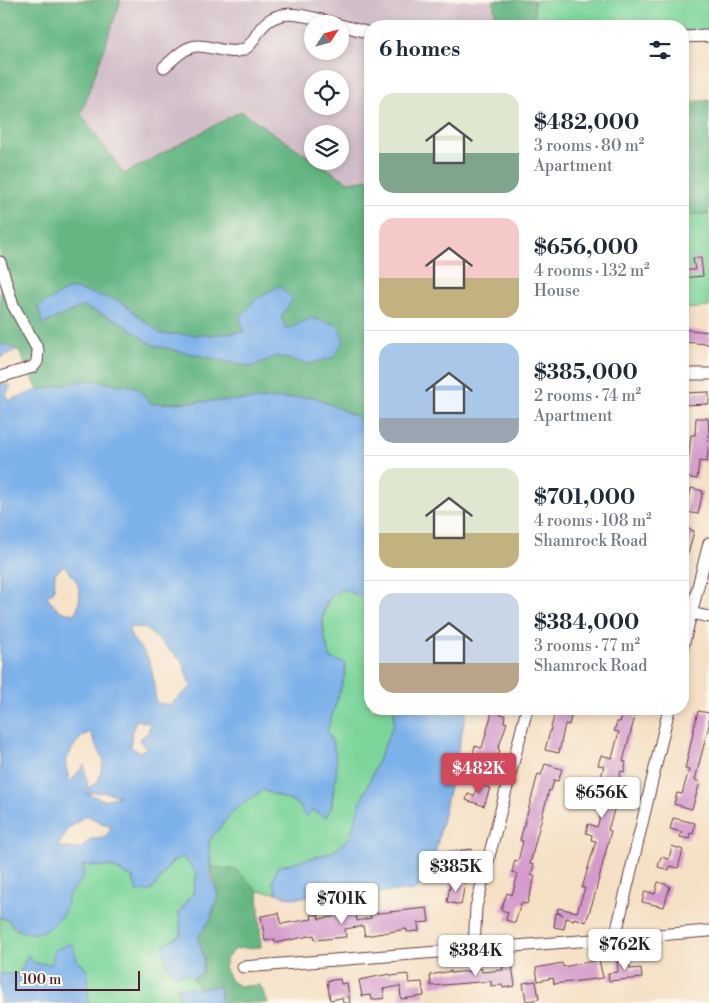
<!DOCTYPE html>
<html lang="en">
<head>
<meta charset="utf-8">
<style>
  body { margin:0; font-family:"Libre Bodoni",serif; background:#f2f2f3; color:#1f2937; height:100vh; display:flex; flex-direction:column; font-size:19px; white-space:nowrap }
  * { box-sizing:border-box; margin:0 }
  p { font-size:16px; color:#747a83 }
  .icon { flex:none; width:28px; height:28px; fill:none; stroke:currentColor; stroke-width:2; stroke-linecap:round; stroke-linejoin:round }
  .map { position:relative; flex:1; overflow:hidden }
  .details { position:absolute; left:364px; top:20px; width:325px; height:695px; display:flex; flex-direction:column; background:#fff; border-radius:20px; box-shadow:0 2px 8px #0003 }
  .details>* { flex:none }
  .needle { width:32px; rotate:54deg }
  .buttons { position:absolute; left:304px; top:15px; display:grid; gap:10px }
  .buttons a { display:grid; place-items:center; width:45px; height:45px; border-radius:50%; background:#fff; box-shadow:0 2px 8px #0003; font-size:25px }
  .scale { position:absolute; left:15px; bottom:12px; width:125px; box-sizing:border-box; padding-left:5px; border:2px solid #4a1f2b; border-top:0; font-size:14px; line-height:18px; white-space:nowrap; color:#4a1f2b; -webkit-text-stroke:4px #fbf7ec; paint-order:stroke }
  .price { position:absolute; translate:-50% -42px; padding:0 11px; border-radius:5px; background:#fff; color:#222; font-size:16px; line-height:32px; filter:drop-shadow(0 1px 2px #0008) }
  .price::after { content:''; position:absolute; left:50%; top:30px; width:15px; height:11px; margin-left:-8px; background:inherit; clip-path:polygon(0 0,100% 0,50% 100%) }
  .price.active { background:#d1495b; color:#fff }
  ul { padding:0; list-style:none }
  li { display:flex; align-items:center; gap:15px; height:125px; padding:0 15px }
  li+li { border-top:1px solid #e0e1e3 }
  li span { display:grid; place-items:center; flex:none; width:140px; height:100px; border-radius:15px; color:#555 }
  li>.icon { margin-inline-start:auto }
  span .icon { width:60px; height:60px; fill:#fffc; stroke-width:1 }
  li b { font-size:21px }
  h2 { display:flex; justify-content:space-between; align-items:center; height:60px; padding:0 15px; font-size:21px }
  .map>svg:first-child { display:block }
  .industrial { fill:#d1bdc9; fill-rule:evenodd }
  .green { fill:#7cd59b; stroke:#637a63 }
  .forest { fill:#65b683; stroke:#586a57; fill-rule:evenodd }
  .water { fill:#7db1ea; stroke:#64688a; fill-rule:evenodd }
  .building { fill:#d49bcc }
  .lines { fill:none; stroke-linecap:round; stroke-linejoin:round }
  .minor-casing { stroke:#643c42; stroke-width:13 }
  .minor { stroke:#fff; stroke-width:11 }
</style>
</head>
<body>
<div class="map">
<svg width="709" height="1003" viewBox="0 0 709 1003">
  <rect width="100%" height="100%" fill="#fbf7ec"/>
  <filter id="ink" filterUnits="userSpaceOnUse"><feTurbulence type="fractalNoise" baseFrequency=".02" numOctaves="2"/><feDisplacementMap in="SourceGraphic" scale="10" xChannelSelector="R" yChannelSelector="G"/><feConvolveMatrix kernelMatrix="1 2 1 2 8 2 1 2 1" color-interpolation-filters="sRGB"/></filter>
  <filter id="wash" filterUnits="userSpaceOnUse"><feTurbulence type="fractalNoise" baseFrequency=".0096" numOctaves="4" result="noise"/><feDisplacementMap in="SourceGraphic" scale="20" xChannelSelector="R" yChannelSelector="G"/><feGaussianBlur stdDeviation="1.12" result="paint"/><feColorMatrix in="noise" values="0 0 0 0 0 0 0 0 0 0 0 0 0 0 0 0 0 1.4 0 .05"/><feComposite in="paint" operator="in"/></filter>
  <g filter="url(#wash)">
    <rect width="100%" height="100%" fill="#f5e0c5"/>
    <!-- industrial -->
    <path class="industrial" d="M 121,0 L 493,0 L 497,26 L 370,26 L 370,179 L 348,182 L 316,161 L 340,161 L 340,134 L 312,134 L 312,159 L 241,111 L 124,174 L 81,114 ZM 312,24 L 340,24 L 340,51 L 312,51 ZM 312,79 L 340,79 L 340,106 L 312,106 Z"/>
    <!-- green -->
    <path class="green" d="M 534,0 L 709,0 L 709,30 L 683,31 L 682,26 L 535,26 Z
      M 709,214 L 709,307 L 683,309 L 683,215 Z
      M 342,589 L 370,600 L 370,709 L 394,709 L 394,723 L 360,804 L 350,837 L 333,852 L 277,867 L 273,882 L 277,893 L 258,891 L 237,870 L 211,867 L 209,841 L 233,811 L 263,790 L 312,809 L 332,808 C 333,781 342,756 327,731 L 345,674 L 345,663 L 331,659 C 325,642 319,620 328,602 C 330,597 337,592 342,589 Z
      M 183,857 L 197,874 L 193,893 L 179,913 L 185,973 L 193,978 L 200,989 L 178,987 L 181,1003 L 88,1003 L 87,969 L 77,960 L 42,965 L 34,963 L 19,974 L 0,974 L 0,918 L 7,919 L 15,930 L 65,910 L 68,895 L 83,878 L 82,865 L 112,867 L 133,878 L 151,891 L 173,861 Z"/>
    <!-- forest -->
    <path class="forest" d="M 0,0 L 121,0 L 81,114 L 124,174 L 241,111 L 312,159 L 312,161 L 316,161 L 348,182 L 370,179 L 370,423 L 314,397 L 150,404 L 135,387 L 88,380 L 38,390 L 18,349 L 0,344 ZM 120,301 L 161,334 L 210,335 L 244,332 L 281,317 L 287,330 L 344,340 L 333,357 L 309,364 L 276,356 L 251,367 L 153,345 L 119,321 L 82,306 L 44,324 L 38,307 Z
      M 493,0 L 534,0 L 535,26 L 497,26 Z
      M 682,61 L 689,102 L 709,100 L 709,214 L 683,215 Z
      M 211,867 L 237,870 L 258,891 L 261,947 L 236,949 L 227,958 L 224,968 L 231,981 L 239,986 L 260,985 L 268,1003 L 222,1003 L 219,986 L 200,989 L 193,978 L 202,973 L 204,959 L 198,937 C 206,926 218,909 218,894 C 218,885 211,877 211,867 Z"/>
    <!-- water -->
    <path class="water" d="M 279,286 L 293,299 L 281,317 L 287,330 L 311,318 L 338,325 L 344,340 L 334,357 L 309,364 L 276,356 L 251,367 L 153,345 L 119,321 L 82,306 L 43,324 L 38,307 L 71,288 L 120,301 L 161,334 L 210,335 L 244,332 L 240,317 L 255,300 Z
      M 0,344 L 18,349 L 0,358 Z
      M 88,380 L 136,387 L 151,404 L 314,397 L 370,423 L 370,600 L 342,589 C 338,592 332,595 329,599 C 317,615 325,643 331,659 L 345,663 L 345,674 L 327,731 C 338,751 339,769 333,792 C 331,804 333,806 326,817 L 312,810 L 306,817 L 298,804 L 263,790 L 233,811 L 209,841 L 211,877 L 218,894 L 210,920 L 198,937 L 204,959 L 202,973 L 193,978 L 185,973 L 174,976 L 167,964 L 163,945 L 181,935 L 179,913 L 193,893 L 197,874 L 183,857 L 173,861 L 151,891 L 137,892 L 133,878 L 112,867 L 83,865 L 83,878 C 78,884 71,890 68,897 C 66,901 67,907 64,912 C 49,935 25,942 7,919 L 0,918 L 0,383 L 11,386 L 6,394 L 8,401 L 38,390 ZM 64,566 C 80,582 84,593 75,614 C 60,613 55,609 47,596 L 54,591 L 55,573 ZM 129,627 L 145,628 L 182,661 L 191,687 L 170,705 L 156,703 C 154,688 154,666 145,653 C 138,644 129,639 129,627 ZM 136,720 L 150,723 L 148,733 L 139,739 L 143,746 L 149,747 L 139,752 L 130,747 L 132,732 ZM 90,732 L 104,761 L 98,782 L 88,788 L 84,765 L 70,783 L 65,763 C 71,751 77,737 90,732 ZM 105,792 L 120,796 L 104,800 L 86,793 ZM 86,815 L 112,828 L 104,838 L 91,839 L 80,849 L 58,847 L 67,830 Z
      M 394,709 L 467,709 L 435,854 L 425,879 L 416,890 L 290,898 L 277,893 L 273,882 L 277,867 L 333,852 L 350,837 L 360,804 L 394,723 Z
      M 72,943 L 77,960 L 87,969 L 88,1003 L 0,1003 L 0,974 L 19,974 L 28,955 L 34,963 L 52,964 L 54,950 Z
      M 219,986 L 222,1003 L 181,1003 L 177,987 L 200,989 Z"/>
    <g id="blocks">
      <!-- building -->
      <path class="building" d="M 693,258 L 701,258 L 703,276 L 682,278 L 682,270 L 695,270 Z
        M 682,329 L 709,332 L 709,344 L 682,342 Z
        M 709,392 L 709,404 L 682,405 L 682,393 Z
        M 696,418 L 708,418 L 709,435 L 707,462 L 699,461 L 697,479 L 686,477 L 691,435 L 695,435 Z
        M 691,488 L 703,491 L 698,514 L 686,512 Z
        M 682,527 L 694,531 L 688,554 L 682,553 Z
        M 556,709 L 573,709 L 569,725 L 565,724 L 559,753 L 545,750 Z
        M 624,709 L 637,709 L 623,761 L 626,762 L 624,772 L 621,771 L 614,796 L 618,797 L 608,830 L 611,831 L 594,898 L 586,922 L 574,918 L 574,920 L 566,918 L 564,929 L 554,927 L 556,913 L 563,915 L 557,912 L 558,908 L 577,912 L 585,888 L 582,888 L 596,841 L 591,840 L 592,835 L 586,833 L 588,824 L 597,827 L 603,808 L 598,807 L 600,800 L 595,798 L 604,766 L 598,765 L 601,755 L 612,758 L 619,732 L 614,731 L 617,722 L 620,722 Z
        M 698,711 L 709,713 L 709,725 L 695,780 L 700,782 L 692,809 L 674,804 L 677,793 L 682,794 L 689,770 L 685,769 Z
        M 492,712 L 505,715 L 504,722 L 507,723 L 498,749 L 500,750 L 496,763 L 494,762 L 491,774 L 469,768 L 475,746 L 482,748 Z
        M 545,764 L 562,769 L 558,781 L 554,780 L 551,791 L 549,790 L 538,832 L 530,864 L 534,865 L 531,875 L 535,876 L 531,891 L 527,904 L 521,903 L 515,923 L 506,920 L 508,912 L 501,910 L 507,893 L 512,895 L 518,874 L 512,872 L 515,860 L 518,861 L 523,841 L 520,840 L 538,774 L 541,775 Z
        M 478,784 L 490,788 L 484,806 L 466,800 L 468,794 L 474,796 Z
        M 673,818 L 695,823 L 693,834 L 690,833 L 689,839 L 680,837 L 682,832 L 670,829 Z
        M 672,846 L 683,850 L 678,868 L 670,866 L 669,870 L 658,867 L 661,857 L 669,859 Z
        M 472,849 L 473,860 L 462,861 L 463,870 L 451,871 L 446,852 Z
        M 451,880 L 465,883 L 461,905 L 447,902 Z
        M 658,882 L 670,886 L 664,907 L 642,902 L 645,891 L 655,894 Z
        M 427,908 L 429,922 L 418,923 L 419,931 L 407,932 L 407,929 L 365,936 L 363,926 L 345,929 L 346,937 L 315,940 L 314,935 L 275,943 L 275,939 L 265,941 L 261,916 L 279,913 L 281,924 L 312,919 L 311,915 L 318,914 L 319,919 L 333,917 L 332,913 L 350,910 L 351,915 L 356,914 L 357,921 L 371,918 L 370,914 Z
        M 629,958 L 630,969 L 641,968 L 642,978 L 609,981 L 608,973 L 618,972 L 617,959 Z
        M 599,960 L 603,978 L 554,984 L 553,978 L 538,981 L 536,968 L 562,963 L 563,967 Z
        M 512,965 L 515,986 L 503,988 L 502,985 L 491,986 L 491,981 L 431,986 L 430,975 L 451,971 L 451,973 L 472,971 L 472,969 L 481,968 L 482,972 L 503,970 L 502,966 Z
        M 390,974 L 391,976 L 408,974 L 409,983 L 422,982 L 424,996 L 401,999 L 400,986 L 383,989 L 385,998 L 372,1000 L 371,995 L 362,996 L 359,980 Z
        M 340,979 L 341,984 L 347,983 L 350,1003 L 343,1003 L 342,998 L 330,1000 L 327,981 Z
        M 536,981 L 539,999 L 526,1001 L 523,983 Z"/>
    </g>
  </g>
  <g filter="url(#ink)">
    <use href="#blocks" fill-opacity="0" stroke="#643c42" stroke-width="1"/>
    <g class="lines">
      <defs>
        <path id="minor" d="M 340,25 L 370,33
          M 682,37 L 709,36
          M 164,67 C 172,61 180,51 189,48 C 205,41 225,56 242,50 C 251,47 254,38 259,31 C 277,3 309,17 336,24
          M 0,262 L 13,305 L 38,350 L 37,362 L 33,367 L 0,377
          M 682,374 L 709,374
          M 682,611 L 709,617
          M 682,650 L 709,543
          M 615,938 L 669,709
          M 474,950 L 476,907 L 527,709
          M 243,967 L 709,931"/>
      </defs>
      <!-- minor casing -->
      <use href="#minor" class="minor-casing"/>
      <!-- minor -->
      <use href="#minor" class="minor"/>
    </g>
  </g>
</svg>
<div class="buttons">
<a><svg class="needle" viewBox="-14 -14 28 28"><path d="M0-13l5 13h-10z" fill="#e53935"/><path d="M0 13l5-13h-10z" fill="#747a83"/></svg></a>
<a><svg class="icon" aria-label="locate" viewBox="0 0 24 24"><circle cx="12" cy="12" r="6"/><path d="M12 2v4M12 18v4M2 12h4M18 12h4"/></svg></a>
<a><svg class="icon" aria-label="layers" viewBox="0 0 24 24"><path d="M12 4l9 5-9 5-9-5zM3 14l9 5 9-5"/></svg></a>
</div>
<div class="scale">100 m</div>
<b class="price active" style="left:479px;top:795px">$482K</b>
<b class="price" style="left:602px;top:819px">$656K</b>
<b class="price" style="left:456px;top:893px">$385K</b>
<b class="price" style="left:342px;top:925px">$701K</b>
<b class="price" style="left:625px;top:971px">$762K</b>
<b class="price" style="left:476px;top:977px">$384K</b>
<section class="details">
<h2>6 homes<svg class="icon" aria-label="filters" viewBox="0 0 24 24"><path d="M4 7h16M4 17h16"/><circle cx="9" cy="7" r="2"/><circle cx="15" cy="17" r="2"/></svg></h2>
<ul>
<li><span style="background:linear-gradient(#dfe7d0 60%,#7fa58c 0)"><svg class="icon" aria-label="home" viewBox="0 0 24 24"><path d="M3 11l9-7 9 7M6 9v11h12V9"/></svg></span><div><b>$482,000</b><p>3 rooms · 80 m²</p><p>Apartment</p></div></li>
<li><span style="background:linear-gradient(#f6c9c9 60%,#c2b280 0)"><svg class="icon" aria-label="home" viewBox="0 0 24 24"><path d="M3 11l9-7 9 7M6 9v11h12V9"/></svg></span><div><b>$656,000</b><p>4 rooms · 132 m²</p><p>House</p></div></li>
<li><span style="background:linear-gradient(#a9c7e8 75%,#9aa5b1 0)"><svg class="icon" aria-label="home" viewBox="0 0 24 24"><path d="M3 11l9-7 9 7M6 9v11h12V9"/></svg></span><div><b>$385,000</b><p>2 rooms · 74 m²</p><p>Apartment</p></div></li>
<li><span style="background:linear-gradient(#dfe7d0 65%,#c2b280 0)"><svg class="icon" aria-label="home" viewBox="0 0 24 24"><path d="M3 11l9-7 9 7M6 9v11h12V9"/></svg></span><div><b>$701,000</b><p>4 rooms · 108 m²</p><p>Shamrock Road</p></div></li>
<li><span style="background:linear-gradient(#c9d6e8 70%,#b9a48a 0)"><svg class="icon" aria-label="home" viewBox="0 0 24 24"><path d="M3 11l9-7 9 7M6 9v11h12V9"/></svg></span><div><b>$384,000</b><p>3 rooms · 77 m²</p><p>Shamrock Road</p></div></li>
</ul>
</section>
</div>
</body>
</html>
